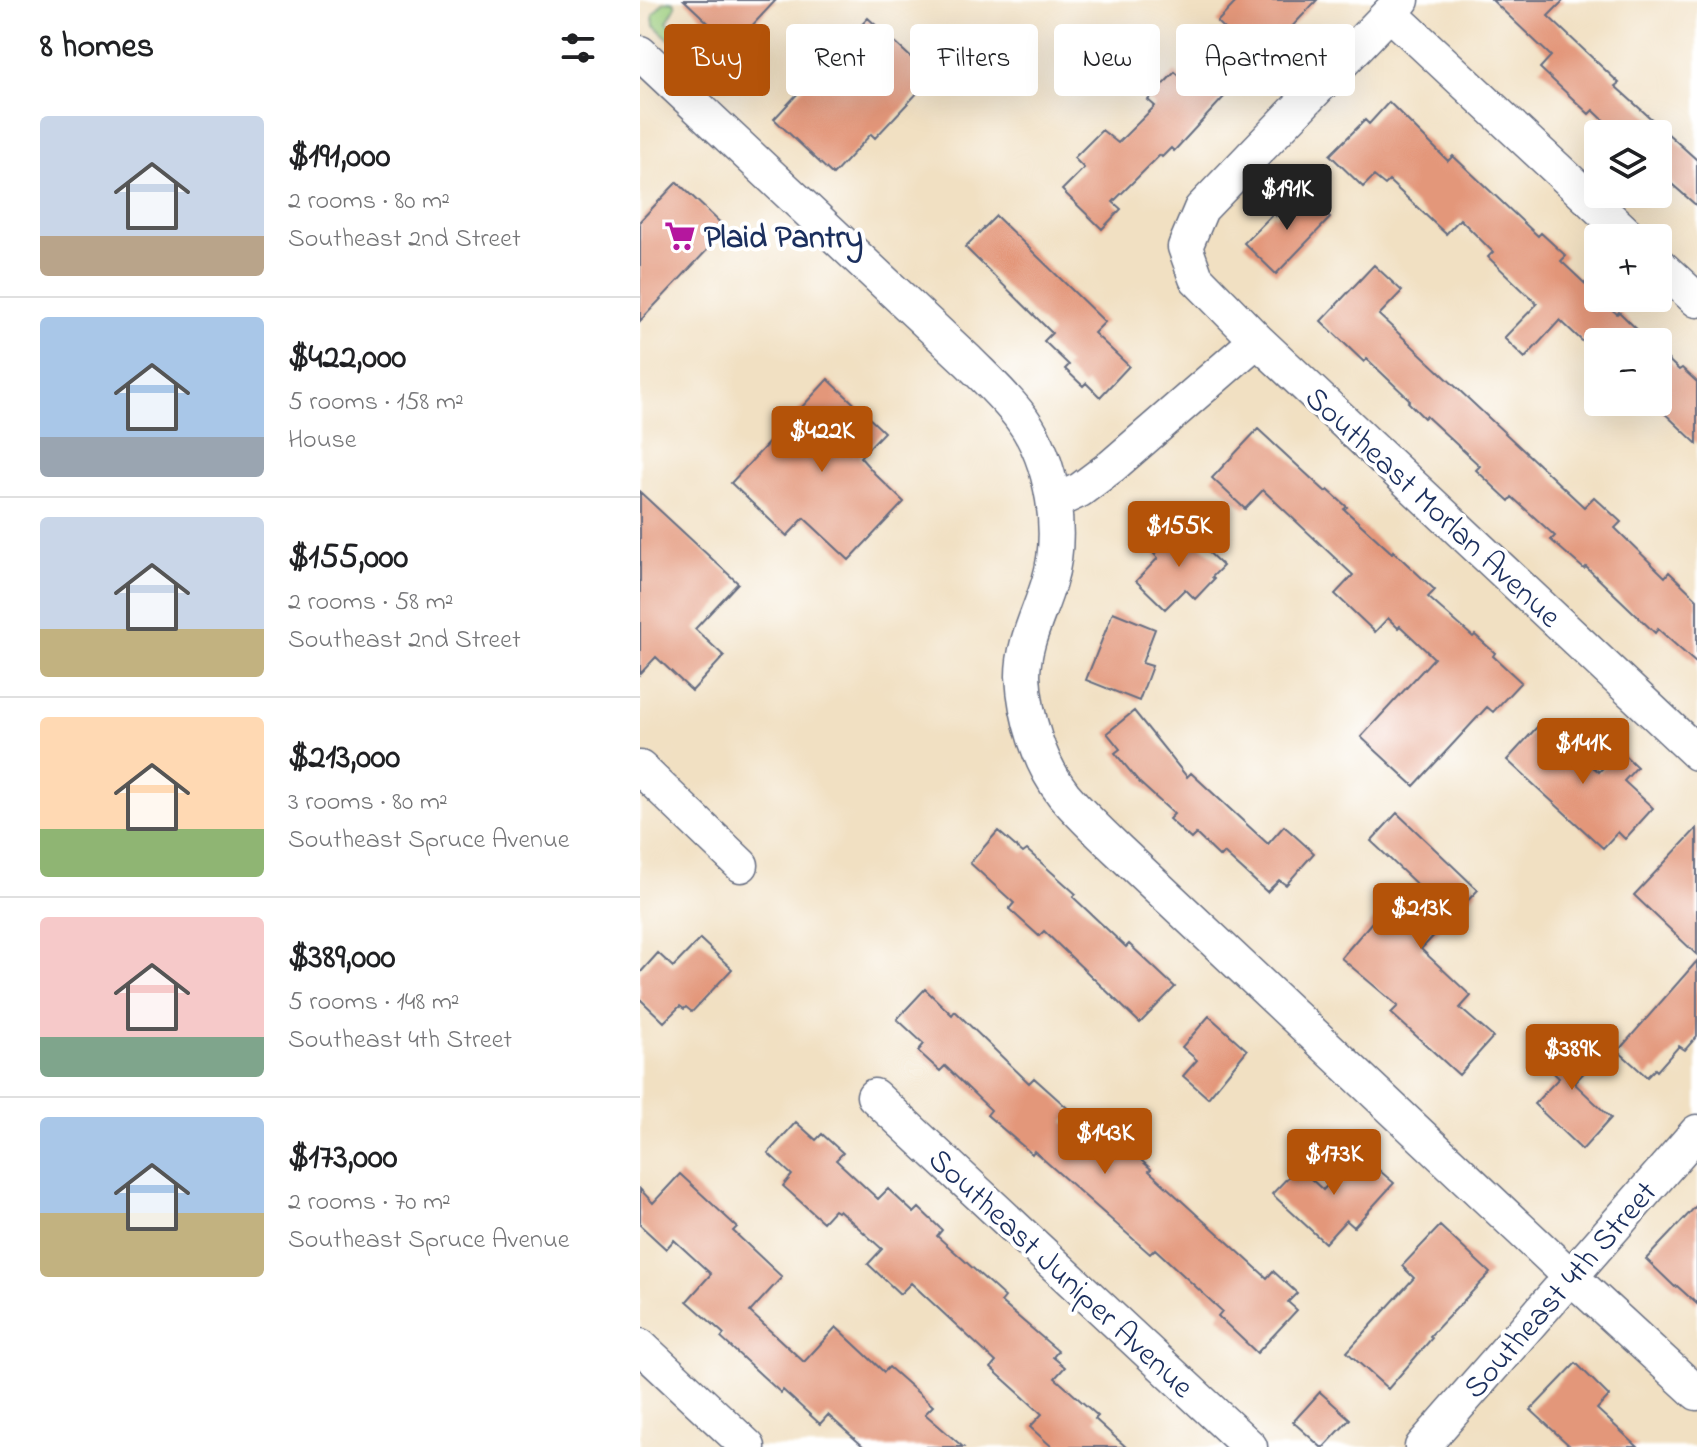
<!DOCTYPE html>
<html lang="en">
<head>
<meta charset="utf-8">
<style>
  body { margin:0; font-family:"Indie Flower",sans-serif; background:#f2f2f2; color:#202124; height:100vh; display:flex; flex-direction:column; font-size:30px; white-space:nowrap }
  * { box-sizing:border-box; margin:0 }
  p { font-size:26px; color:#757577 }
  .icon { flex:none; width:44px; height:44px; fill:none; stroke:currentColor; stroke-width:2; stroke-linecap:round; stroke-linejoin:round }
  .map { position:relative; flex:1; overflow:hidden }
  .sheet { display:flex; flex-direction:column; background:#fff; width:640px }
  .sheet>* { flex:none }
  .guide { position:absolute; left:24px; top:24px; width:760px; height:72px; display:flex; gap:16px }
  .fabs { position:absolute; left:944px; top:120px; display:grid; gap:16px }
  .fabs a { display:grid; place-items:center; width:88px; height:88px; border-radius:8px; background:#fff; box-shadow:0 8px 32px #0002; font-size:40px }
  .price { position:absolute; translate:-50% -68px; padding:0 18px; border-radius:8px; background:#b45309; color:#fff; font-size:26px; line-height:52px; filter:drop-shadow(0 2px 4px #0008) }
  .price::after { content:''; position:absolute; left:50%; top:48px; width:24px; height:18px; margin-left:-12px; background:inherit; clip-path:polygon(0 0,100% 0,50% 100%) }
  .price.active { background:#222; color:#fff }
  ul { padding:0; list-style:none }
  li { display:flex; align-items:center; gap:24px; height:200px; padding:0 40px }
  li+li { border-top:2px solid #e0e0e0 }
  li span { display:grid; place-items:center; flex:none; width:224px; height:160px; border-radius:8px; color:#555 }
  li>.icon { margin-inline-start:auto }
  span .icon { width:96px; height:96px; fill:#fffc; stroke-width:1 }
  li b { font-size:34px }
  h2 { display:flex; justify-content:space-between; align-items:center; height:96px; padding:0 40px; font-size:34px }
  .tag { padding:0 28px; border-radius:8px; background:#fff; box-shadow:0 8px 32px #0002; font-size:28px; line-height:72px }
  .tag.active { background:#b45309; color:#fff }
  main { display:flex; flex:1; min-height:0 }
  .map>svg:first-child { display:block }
  .green { fill:#9bcd7c; stroke:#5b7e6d; stroke-width:2 }
  .building { fill:#e3977a }
  .lines { fill:none; stroke-linecap:round; stroke-linejoin:round }
  .minor-casing { stroke:#666d81; stroke-width:37 }
  .minor { stroke:#fff; stroke-width:34 }
  .labels { text-anchor:middle; stroke-width:8; stroke-linejoin:round; paint-order:stroke }
  .poi-label { font-size:32px; font-weight:bold; fill:#1b2f5e; stroke:#fff; text-anchor:start }
  .street-label { font-size:32px; fill:#1b2f5e; stroke:#fff }
</style>
</head>
<body>
<main>
<section class="sheet">
<h2>8 homes<svg class="icon" aria-label="filters" viewBox="0 0 24 24"><path d="M4 7h16M4 17h16"/><circle cx="9" cy="7" r="2"/><circle cx="15" cy="17" r="2"/></svg></h2>
<ul>
<li><span style="background:linear-gradient(#c9d6e8 75%,#b9a48a 0)"><svg class="icon" aria-label="home" viewBox="0 0 24 24"><path d="M3 11l9-7 9 7M6 9v11h12V9"/></svg></span><div><b>$191,000</b><p>2 rooms · 80 m²</p><p>Southeast 2nd Street</p></div></li>
<li><span style="background:linear-gradient(#a9c7e8 75%,#9aa5b1 0)"><svg class="icon" aria-label="home" viewBox="0 0 24 24"><path d="M3 11l9-7 9 7M6 9v11h12V9"/></svg></span><div><b>$422,000</b><p>5 rooms · 158 m²</p><p>House</p></div></li>
<li><span style="background:linear-gradient(#c9d6e8 70%,#c2b280 0)"><svg class="icon" aria-label="home" viewBox="0 0 24 24"><path d="M3 11l9-7 9 7M6 9v11h12V9"/></svg></span><div><b>$155,000</b><p>2 rooms · 58 m²</p><p>Southeast 2nd Street</p></div></li>
<li><span style="background:linear-gradient(#ffd9b3 70%,#8fb573 0)"><svg class="icon" aria-label="home" viewBox="0 0 24 24"><path d="M3 11l9-7 9 7M6 9v11h12V9"/></svg></span><div><b>$213,000</b><p>3 rooms · 80 m²</p><p>Southeast Spruce Avenue</p></div></li>
<li><span style="background:linear-gradient(#f6c9c9 75%,#7fa58c 0)"><svg class="icon" aria-label="home" viewBox="0 0 24 24"><path d="M3 11l9-7 9 7M6 9v11h12V9"/></svg></span><div><b>$389,000</b><p>5 rooms · 148 m²</p><p>Southeast 4th Street</p></div></li>
<li><span style="background:linear-gradient(#a9c7e8 60%,#c2b280 0)"><svg class="icon" aria-label="home" viewBox="0 0 24 24"><path d="M3 11l9-7 9 7M6 9v11h12V9"/></svg></span><div><b>$173,000</b><p>2 rooms · 70 m²</p><p>Southeast Spruce Avenue</p></div></li>
</ul>
</section>
<div class="map">
<svg width="1057" height="1447" viewBox="0 0 1057 1447">
  <rect width="100%" height="100%" fill="#fff"/>
  <filter id="ink" filterUnits="userSpaceOnUse"><feTurbulence type="fractalNoise" baseFrequency=".0125" numOctaves="2"/><feDisplacementMap in="SourceGraphic" scale="16" xChannelSelector="R" yChannelSelector="G"/><feConvolveMatrix kernelMatrix="1 2 1 2 8 2 1 2 1" color-interpolation-filters="sRGB"/></filter>
  <filter id="wash" filterUnits="userSpaceOnUse"><feTurbulence type="fractalNoise" baseFrequency=".006" numOctaves="4" result="noise"/><feDisplacementMap in="SourceGraphic" scale="32" xChannelSelector="R" yChannelSelector="G"/><feGaussianBlur stdDeviation="1.8" result="paint"/><feColorMatrix in="noise" values="0 0 0 0 0 0 0 0 0 0 0 0 0 0 0 0 0 1.4 0 .05"/><feComposite in="paint" operator="in"/></filter>
  <g filter="url(#wash)">
    <rect width="100%" height="100%" fill="#f1e0c2"/>
    <!-- green -->
    <path class="green" d="M 29,1 L 34,2 L 36,6 L 27,22 L 61,54 L 63,57 L 59,63 L 48,57 L 14,25 L 13,14 L 23,3 Z"/>
    <g id="blocks">
      <!-- building -->
      <path class="building" d="M 44,0 L 136,0 L 93,46 Z
        M 598,0 L 677,0 L 630,50 L 633,52 L 612,74 L 608,71 L 534,151 L 531,148 L 522,157 L 520,155 L 473,202 L 481,209 L 462,229 L 422,190 L 444,168 L 434,158 L 462,130 L 478,143 L 515,106 L 508,100 L 535,72 L 543,79 L 587,32 L 577,22 Z
        M 852,0 L 924,0 L 908,16 L 979,83 L 975,86 L 1057,160 L 1057,206 L 1018,172 L 1018,134 L 978,134 L 953,110 L 949,114 L 900,68 L 911,56 Z
        M 228,18 L 289,74 L 280,84 L 283,87 L 235,138 L 231,134 L 193,175 L 134,119 Z
        M 749,102 L 808,161 L 813,156 L 898,236 L 901,233 L 926,256 L 921,261 L 958,296 L 958,298 L 977,314 L 979,312 L 1010,342 L 958,342 L 958,356 L 920,320 L 885,358 L 864,338 L 897,304 L 848,257 L 853,252 L 820,219 L 806,234 L 749,181 L 745,185 L 734,176 L 723,187 L 690,155 L 725,120 L 729,124 Z
        M 37,182 L 87,229 L 0,321 L 0,221 Z
        M 661,190 L 690,218 L 636,274 L 604,243 L 634,213 L 636,216 Z
        M 356,216 L 465,322 L 454,333 L 489,366 L 460,397 L 446,383 L 443,386 L 425,369 L 429,365 L 404,341 L 412,333 L 325,247 Z
        M 734,265 L 762,291 L 739,315 L 944,507 L 954,497 L 981,522 L 975,528 L 1025,577 L 1029,572 L 1057,599 L 1057,664 L 1018,629 L 1015,633 L 946,567 L 944,569 L 911,540 L 915,536 L 872,497 L 869,501 L 836,470 L 840,466 L 786,416 L 784,418 L 768,402 L 770,400 L 727,359 L 724,362 L 681,321 Z
        M 1018,350 L 1039,370 L 1042,368 L 1057,382 L 1057,444 L 1018,407 Z
        M 188,379 L 244,432 L 220,457 L 235,474 L 264,502 L 209,560 L 164,518 L 147,536 L 91,483 Z
        M 618,429 L 686,492 L 688,490 L 707,507 L 704,509 L 752,553 L 753,551 L 795,590 L 788,597 L 833,637 L 835,635 L 855,653 L 853,656 L 881,682 L 853,712 L 847,707 L 774,786 L 721,737 L 794,658 L 760,626 L 758,628 L 748,618 L 735,632 L 695,594 L 713,575 L 623,490 L 605,509 L 572,478 Z
        M 0,492 L 98,583 L 55,629 L 84,656 L 52,691 L 16,657 L 0,674 Z
        M 541,526 L 583,566 L 572,577 L 574,579 L 555,599 L 545,589 L 525,609 L 496,581 L 518,558 L 514,554 Z
        M 473,612 L 515,629 L 502,663 L 512,666 L 499,701 L 446,680 Z
        M 494,711 L 547,777 L 551,773 L 628,844 L 644,826 L 674,853 L 646,885 L 639,880 L 627,892 L 584,853 L 580,857 L 556,834 L 551,839 L 529,819 L 534,814 L 500,783 L 475,753 L 480,749 L 467,733 Z
        M 898,726 L 910,736 L 911,734 L 923,744 L 924,742 L 959,772 L 979,750 L 997,767 L 984,781 L 1013,808 L 985,839 L 978,832 L 963,848 L 867,760 Z
        M 757,813 L 838,890 L 781,949 L 831,996 L 820,1008 L 853,1037 L 819,1075 L 751,1013 L 758,1006 L 701,958 L 738,915 L 754,930 L 786,893 L 731,841 Z
        M 1057,828 L 1057,955 L 994,895 Z
        M 358,831 L 383,853 L 387,850 L 436,894 L 433,897 L 486,947 L 489,944 L 535,987 L 500,1023 L 404,931 L 399,936 L 369,909 L 374,903 L 330,863 Z
        M 60,939 L 92,969 L 52,1012 L 46,1007 L 44,1009 L 40,1006 L 24,1022 L 0,999 L 0,973 L 18,953 L 33,967 Z
        M 1057,961 L 1057,1036 L 1045,1050 L 1039,1046 L 1017,1071 L 1015,1069 L 1007,1077 L 978,1051 Z
        M 285,989 L 312,1015 L 315,1011 L 389,1083 L 394,1078 L 433,1113 L 424,1122 L 468,1159 L 482,1143 L 511,1169 L 509,1171 L 568,1225 L 568,1224 L 627,1278 L 633,1271 L 657,1293 L 648,1302 L 657,1310 L 617,1353 L 578,1316 L 582,1311 L 515,1249 L 510,1254 L 394,1151 L 392,1154 L 347,1115 L 351,1110 L 305,1066 L 300,1071 L 278,1051 L 284,1044 L 257,1019 Z
        M 569,1016 L 607,1050 L 568,1098 L 543,1076 L 557,1060 L 542,1047 Z
        M 932,1030 L 960,1056 L 934,1083 L 971,1118 L 942,1150 L 894,1104 L 919,1078 L 902,1062 Z
        M 156,1122 L 176,1140 L 182,1134 L 203,1153 L 196,1160 L 238,1199 L 248,1189 L 274,1213 L 279,1208 L 302,1230 L 297,1236 L 365,1297 L 361,1302 L 418,1351 L 413,1357 L 425,1367 L 415,1378 L 458,1416 L 455,1419 L 486,1447 L 412,1447 L 390,1427 L 402,1414 L 351,1368 L 356,1362 L 271,1283 L 260,1294 L 228,1264 L 242,1249 L 199,1210 L 197,1212 L 194,1210 L 183,1222 L 143,1186 L 152,1175 L 128,1153 Z
        M 718,1152 L 754,1183 L 714,1227 L 706,1220 L 685,1243 L 632,1194 L 658,1167 L 683,1190 Z
        M 40,1174 L 97,1227 L 93,1231 L 142,1277 L 110,1312 L 164,1362 L 196,1327 L 244,1372 L 249,1367 L 293,1406 L 285,1414 L 323,1447 L 224,1447 L 188,1415 L 180,1424 L 143,1390 L 141,1393 L 81,1338 L 84,1334 L 47,1301 L 71,1274 L 34,1240 L 26,1249 L 0,1225 L 0,1189 L 13,1203 Z
        M 1057,1205 L 1057,1304 L 1037,1286 L 1035,1287 L 1006,1259 Z
        M 800,1226 L 850,1273 L 790,1336 L 792,1338 L 748,1389 L 707,1352 L 774,1278 L 762,1266 Z
        M 936,1363 L 969,1396 L 957,1409 L 998,1447 L 931,1447 L 891,1410 Z
        M 680,1392 L 710,1419 L 684,1447 L 681,1447 L 653,1422 Z"/>
    </g>
  </g>
  <g filter="url(#ink)">
    <use href="#blocks" fill-opacity="0" stroke="#666d81" stroke-width="2"/>
    <g class="lines">
      <defs>
        <path id="minor" d="M 762,0 L 561,209 L 545,247 L 556,278 L 617,340 L 1057,753
          M 750,13 L 991,238
          M 0,53 L 328,361 C 347,380 367,398 382,419 C 413,462 424,532 409,582 C 400,613 383,642 383,676 C 385,716 399,763 424,795 C 441,815 460,833 479,851 L 930,1276 L 1057,1393
          M 1018,264 L 1057,300
          M 414,502 L 440,490 L 472,466 L 617,340
          M 0,768 L 101,865
          M 234,1096 L 610,1447
          M 0,1346 L 108,1447
          M 782,1447 L 1057,1132"/>
      </defs>
      <!-- minor casing -->
      <use href="#minor" class="minor-casing"/>
      <!-- minor -->
      <use href="#minor" class="minor"/>
    </g>
  </g>
  <!-- icons -->
  <defs>
    <symbol id="supermarket-bare" viewBox="-9 -9 18 18"><path d="M-6-5.5h2.5l.6 2H6L4.5 2H-2.5L-4.4-4H-6ZM-1.5 3.2a1.3 1.3 0 1 0 .1 0ZM3 3.2a1.3 1.3 0 1 0 .1 0Z" fill="#b5179e" stroke="#fff" stroke-width="2.5" paint-order="stroke"/></symbol>
  </defs>
  <g fill-rule="evenodd">
    <use href="#supermarket-bare" x="18" y="214" width="44" height="44"/>
  </g>
  <g class="labels">
    <!-- poi labels -->
    <g class="poi-label">
      <text x="64" y="247">Plaid Pantry</text>
    </g>
    <!-- street labels -->
    <g class="street-label">
      <text transform="translate(794 506) rotate(43)" y="11">Southeast Morlan Avenue</text>
      <text transform="translate(422 1272) rotate(43)" y="11">Southeast Juniper Avenue</text>
      <text transform="translate(919 1289) rotate(-49)" y="11">Southeast 4th Street</text>
    </g>
  </g>
</svg>
<div class="fabs">
<a><svg class="icon" aria-label="layers" viewBox="0 0 24 24"><path d="M12 4l9 5-9 5-9-5zM3 14l9 5 9-5"/></svg></a>
<a>+</a>
<a>−</a>
</div>
<b class="price active" style="left:647px;top:232px">$191K</b>
<b class="price" style="left:182px;top:474px">$422K</b>
<b class="price" style="left:539px;top:569px">$155K</b>
<b class="price" style="left:943px;top:786px">$141K</b>
<b class="price" style="left:781px;top:951px">$213K</b>
<b class="price" style="left:932px;top:1092px">$389K</b>
<b class="price" style="left:465px;top:1176px">$143K</b>
<b class="price" style="left:694px;top:1197px">$173K</b>
<div class="guide">
<a class="tag active">Buy</a>
<a class="tag">Rent</a>
<a class="tag">Filters</a>
<a class="tag">New</a>
<a class="tag">Apartment</a>
</div>
</div>
</main>
</body>
</html>
